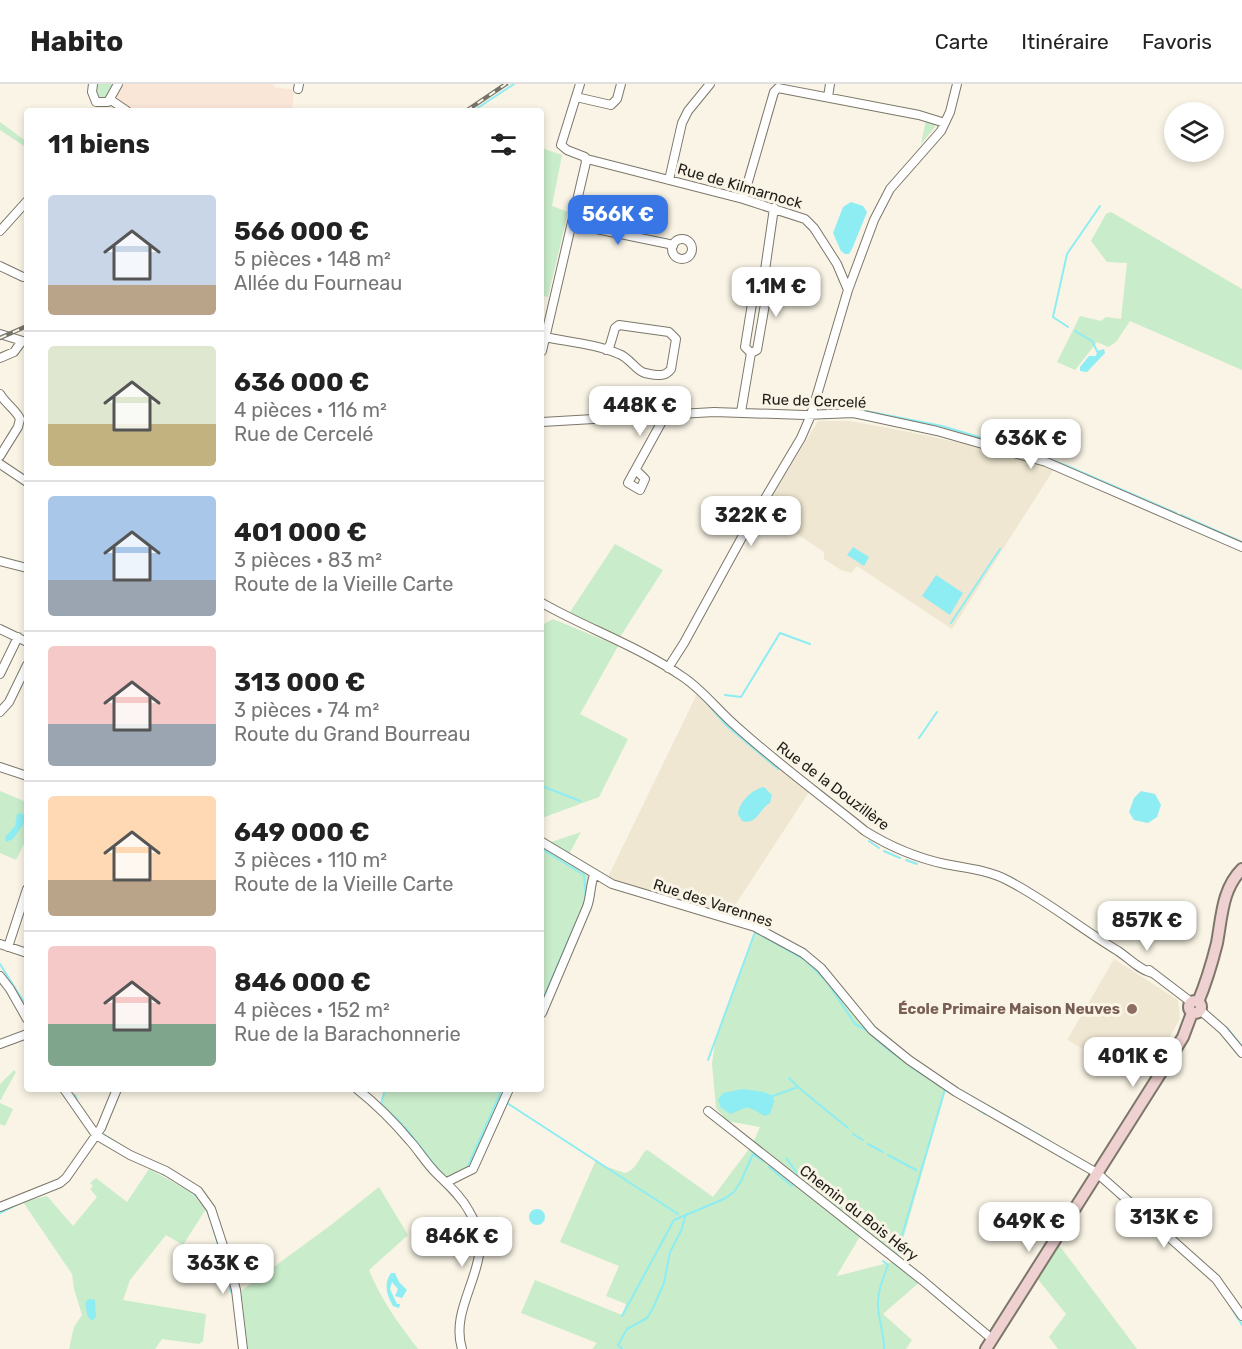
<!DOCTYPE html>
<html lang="fr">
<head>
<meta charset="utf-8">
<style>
  body { margin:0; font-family:Rubik,sans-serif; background:#f2f2f2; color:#222; height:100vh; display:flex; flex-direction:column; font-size:22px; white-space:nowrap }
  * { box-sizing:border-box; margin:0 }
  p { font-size:20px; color:#767676 }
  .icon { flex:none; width:33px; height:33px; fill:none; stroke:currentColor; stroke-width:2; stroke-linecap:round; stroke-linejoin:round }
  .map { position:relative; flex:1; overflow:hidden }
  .panel { position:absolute; left:24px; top:24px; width:520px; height:984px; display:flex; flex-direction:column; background:#fff; border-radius:6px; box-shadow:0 3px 9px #0003 }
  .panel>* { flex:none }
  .buttons { position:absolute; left:1164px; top:18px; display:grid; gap:12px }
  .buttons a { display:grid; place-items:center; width:60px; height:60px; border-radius:50%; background:#fff; box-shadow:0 3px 9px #0003; font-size:30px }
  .price { position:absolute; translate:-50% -51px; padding:0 14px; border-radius:12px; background:#fff; color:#222; font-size:20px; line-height:39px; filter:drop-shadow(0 2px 3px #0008) }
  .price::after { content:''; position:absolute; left:50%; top:36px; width:18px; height:14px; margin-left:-9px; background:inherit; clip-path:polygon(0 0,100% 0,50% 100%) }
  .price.on { background:#3876e5; color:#fff }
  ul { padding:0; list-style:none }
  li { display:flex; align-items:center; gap:18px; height:150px; padding:0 24px }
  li+li { border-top:2px solid #e0e0e0 }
  li span { display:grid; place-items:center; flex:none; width:168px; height:120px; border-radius:6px; color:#555 }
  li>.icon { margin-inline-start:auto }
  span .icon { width:72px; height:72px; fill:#fffc; stroke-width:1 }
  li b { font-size:26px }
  h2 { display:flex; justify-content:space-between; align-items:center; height:72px; padding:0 24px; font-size:26px }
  header { display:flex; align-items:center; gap:36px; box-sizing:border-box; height:84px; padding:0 30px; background:#fff; border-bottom:2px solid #e0e0e0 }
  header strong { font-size:28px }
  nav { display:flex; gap:33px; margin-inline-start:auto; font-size:21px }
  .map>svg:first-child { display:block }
  .commercial { fill:#fae6d7 }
  .built { fill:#efe7d1 }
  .green { fill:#c9ecca; fill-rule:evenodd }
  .water { fill:#8eedf3 }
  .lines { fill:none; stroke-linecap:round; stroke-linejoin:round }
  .stream { stroke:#8eedf3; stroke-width:2 }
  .street-casing { stroke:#7c776a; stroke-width:10 }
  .secondary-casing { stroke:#7c776a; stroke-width:14 }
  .street { stroke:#fff; stroke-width:8 }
  .secondary { stroke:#efd1d1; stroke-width:10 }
  .rail-casing { stroke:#76736a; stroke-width:4.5 }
  .rail { stroke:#f9f4e5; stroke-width:2; stroke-dasharray:7; stroke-linecap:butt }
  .education-dot { fill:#8d6e63; stroke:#f9f4e5; stroke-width:2 }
  .labels { text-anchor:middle; stroke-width:6; stroke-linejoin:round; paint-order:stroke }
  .street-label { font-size:15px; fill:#1f1d18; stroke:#f9f4e5 }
  .education-label { font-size:15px; font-weight:bold; fill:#785e54; stroke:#f9f4e5; text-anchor:end }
</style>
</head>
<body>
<header>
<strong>Habito</strong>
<nav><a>Carte</a><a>Itinéraire</a><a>Favoris</a></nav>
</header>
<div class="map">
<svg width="1242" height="1265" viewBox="0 0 1242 1265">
  <rect width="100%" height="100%" fill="#f9f4e5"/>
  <!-- commercial -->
  <path class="commercial" d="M 120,0 L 273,0 L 274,3 L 294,6 L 292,27 L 103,27 L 111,25 Z"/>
  <!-- built -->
  <path class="built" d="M 818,337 L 850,337 L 904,347 L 981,363 L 1054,385 L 952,545 L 857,482 L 851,489 L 841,486 L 824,475 L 824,468 L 763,427 Z
    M 697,610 L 743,654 L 809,708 L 728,832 L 607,795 Z
    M 1114,875 L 1178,916 L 1180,935 L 1147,992 L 1108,968 L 1102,976 L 1067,956 Z"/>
  <!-- green -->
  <path class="green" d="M 97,0 L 114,0 L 108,14 L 98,15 L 94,7 Z
    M 926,36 L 934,39 L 935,43 L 921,60 Z
    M 0,38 L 27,58 L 27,64 L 0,46 Z
    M 542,64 L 562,71 L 552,122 L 568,128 L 548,213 L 542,212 Z
    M 1111,128 L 1242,205 L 1242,286 L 1130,237 L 1116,258 L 1108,263 L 1097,258 L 1075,286 L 1057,278 L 1080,232 L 1101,237 L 1106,233 L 1121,235 L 1127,179 L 1107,178 L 1091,157 L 1106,130 Z
    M 615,460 L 663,486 L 620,553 L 570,528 Z
    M 553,535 L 618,562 L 580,630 L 628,655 L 599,713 L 542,734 L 542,541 Z
    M 0,707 L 24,717 L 27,711 L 27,754 L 16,776 L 0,769 Z
    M 581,748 L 567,774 L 587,787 L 591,801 L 590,814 L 542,927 L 542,761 Z
    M 755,848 L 803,869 L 872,946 L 947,1002 L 897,1176 L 922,1196 L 883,1230 L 912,1256 L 906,1265 L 592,1265 L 597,1259 L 521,1229 L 535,1196 L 622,1231 L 626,1220 L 606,1212 L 619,1182 L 560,1158 L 596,1076 L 607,1083 L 625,1089 C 636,1086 639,1074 646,1066 L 649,1067 L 713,1113 L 752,1061 L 760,1043 L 727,1037 L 716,1024 L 712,980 L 715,957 ZM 862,1149 L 896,1177 L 837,1192 L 837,1191 Z
    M 14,986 L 16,988 L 0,1017 L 0,1000 Z
    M 385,1005 L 507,1005 L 472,1085 L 447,1093 L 436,1088 L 379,1025 Z
    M 0,1019 L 13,1025 L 5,1042 L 0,1040 Z
    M 149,1085 L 189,1107 L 206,1125 L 183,1161 L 166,1151 L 130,1196 L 123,1216 L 206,1230 L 203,1257 L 199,1260 L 162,1255 L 155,1265 L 69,1265 L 74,1243 L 82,1231 L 74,1205 L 72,1190 L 23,1118 L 47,1112 L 73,1142 L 97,1113 L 90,1105 L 93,1102 L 90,1099 L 96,1094 L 127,1118 Z
    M 379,1103 L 408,1151 L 369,1186 C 381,1216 399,1240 418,1265 L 248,1265 L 241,1207 L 331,1141 Z
    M 1059,1161 L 1137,1265 L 1058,1265 L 1049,1253 L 1066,1230 L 1036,1193 Z"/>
  <!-- water -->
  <path class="water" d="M 851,118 L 863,122 L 867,128 L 852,165 L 849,170 L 845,170 L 841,167 L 833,149 L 843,123 Z
    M 1104,265 L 1105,269 L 1087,288 L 1080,287 L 1080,283 L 1089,272 L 1096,272 L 1097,267 Z
    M 853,463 L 869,473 L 864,482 L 847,471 Z
    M 936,491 L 963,509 L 950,531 L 922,512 Z
    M 764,703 L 772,711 L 770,719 C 759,725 757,741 742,737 L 738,730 C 739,718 752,705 764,703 Z
    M 1141,707 L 1155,710 L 1161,721 L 1157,733 L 1148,739 L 1134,736 L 1129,728 L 1134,714 Z
    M 19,729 L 24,731 L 25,738 L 13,755 L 6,758 L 5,753 L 15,742 L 17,730 Z
    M 743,1005 L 764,1008 L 773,1012 L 774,1018 L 770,1030 L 765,1032 C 745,1022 751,1021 731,1030 L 721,1024 L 718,1016 L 723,1009 Z
    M529 1133a8 8 0 1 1 16 0a8 8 0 1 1-16 0Z
    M 391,1189 L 395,1189 L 399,1198 L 407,1206 L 402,1214 L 395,1212 L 398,1205 L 392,1198 L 390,1205 L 397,1220 L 400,1220 L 399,1224 L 393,1222 C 387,1211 383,1201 391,1189 Z
    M 90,1215 L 95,1216 L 96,1233 L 92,1237 C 87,1234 85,1223 86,1217 Z"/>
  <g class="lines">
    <!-- stream -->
    <path class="stream" d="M 473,27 L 514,0
      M 1068,243 L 1053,233 L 1067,170 L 1100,122
      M 1075,247 L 1092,257 L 1097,267
      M 861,326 L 942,342 L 1009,362
      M 1019,364 L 1065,381 L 1176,429
      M 1181,431 L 1242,458
      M 951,539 L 1000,465
      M 698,609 L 727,642 L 778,685
      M 725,611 L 741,613 L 780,549 L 810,560
      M 919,654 L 937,628
      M 542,702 L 580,717
      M 869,757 L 879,764
      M 542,765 L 584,791 L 586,816
      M 884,767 L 900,774
      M 906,776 L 917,780
      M 0,880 L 27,923
      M 542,917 L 574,843
      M 1227,944 L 1242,962
      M 708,976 L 755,848 L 805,876 L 827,898 L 855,940 L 866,946 L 886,964 L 905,978
      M 911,983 L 950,1008
      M 789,994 L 798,1003
      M 385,1005 L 381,1020 L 402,1040
      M 961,1006 L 976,1015
      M 75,1011 L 77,1016
      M 773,1012 L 798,1003 L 848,1044
      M 507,1019 L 678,1130
      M 970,1020 L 985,1030
      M 986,1021 L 997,1027
      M 1013,1036 L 1048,1056
      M 405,1043 L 440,1088
      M 103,1050 L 117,1059
      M 853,1050 L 863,1056
      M 868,1060 L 883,1068
      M 888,1071 L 916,1086
      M 1058,1071 L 1078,1083
      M 786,1074 L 804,1098
      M 468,1082 L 502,1005
      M 769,1083 L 792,1102
      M 162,1090 L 165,1091
      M 190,1106 L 199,1115
      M 825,1115 L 832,1120
      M 206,1124 L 210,1135
      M 0,1129 L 24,1117
      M 213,1144 L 220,1167
      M 896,1172 L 945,1005
      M 223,1175 L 231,1208
      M 883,1177 L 888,1181 C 883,1195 877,1208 878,1223 C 879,1237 884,1250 884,1265
      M 1232,1225 L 1242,1241
      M 622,1232 L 674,1136 L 724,1115 L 734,1108 L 741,1097 L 753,1070 L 763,1077
      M 622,1265 L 618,1261 L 627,1245 L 647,1234 L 653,1224 L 664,1199 L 670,1168 L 681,1147 L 686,1130"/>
    <defs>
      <path id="street" d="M 93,0 L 92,8 L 96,18
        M 298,5 L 299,0
        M 576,13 L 611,21 L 617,15 L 621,0
        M 828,13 L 830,0
        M 111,16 L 127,27
        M 96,18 L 108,18 L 118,0
        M 587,75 L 743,115 L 805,135 L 814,144 L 837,180 L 848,206
        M 669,96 L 682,39 L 688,27 L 710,0
        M 743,115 L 774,8 L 778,4 L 919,31 L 945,39
        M 572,140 L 669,160 L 673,162
        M 0,147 L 27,117
        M672 165a10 10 0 1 1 20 0a10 10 0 1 1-20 0Z
        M 0,182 L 23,193 L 27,193
        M 0,250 L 26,258
        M 545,253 C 569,258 596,260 619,270 C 630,274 636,287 645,289 C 655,291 665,294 671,285 L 676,255 L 669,248 L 619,241 L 615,244 L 610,261 L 606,266
        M 542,267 L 586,78 L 585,73 L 567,66 L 561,61 L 580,0
        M 751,269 L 757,266 L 769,197 L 764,193 L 774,124
        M 0,274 L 14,268 L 22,257
        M 0,310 C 6,320 17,327 20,335 L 18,343 L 0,372
        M 741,328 L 751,269 L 745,263 L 756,195 L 764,193
        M 542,338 L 714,328 L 805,331 L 853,329 L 863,331 L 937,347 L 1046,378 L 1242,463
        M 0,380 L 27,398
        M 636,386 L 645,395 L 640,406 L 628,399 L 666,330
        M 0,477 L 27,484
        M 542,519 C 588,545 640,563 683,593 C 704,607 718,627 737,643 C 778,680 822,712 865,747 C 889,762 917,774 945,780 C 965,784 988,786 1007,796 C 1046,816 1080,844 1118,867 C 1130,875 1138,885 1152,889
        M 0,545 L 27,558
        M 668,584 L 684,559 L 741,455 L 801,354 L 811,331 L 848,206 L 874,136 L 890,105 L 941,47 L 950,28 L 957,0
        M 0,590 L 18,553
        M 0,628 L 9,618 L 27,581
        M 0,683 L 27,692
        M 542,758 L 612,800 L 755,843 L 803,869 L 821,884 L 872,946 L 909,976 L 956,1008 L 1097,1089 L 1216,1195 L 1242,1232
        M 0,860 L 27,869
        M 8,863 L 27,805
        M 1149,886 L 1191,918
        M 0,892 L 10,905 L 27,935
        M 1200,926 L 1223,946 L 1242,969
        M 542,929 L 587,823 C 591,812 590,802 594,791
        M 0,960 L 27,950
        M 64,1005 L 96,1051 L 130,1071 L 166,1087 L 198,1107 L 211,1125 L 229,1180 L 236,1206 L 243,1265
        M 357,1005 C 376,1020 394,1038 410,1057 C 419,1067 426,1079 436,1089 C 448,1101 461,1112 469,1127 C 477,1140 482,1156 479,1171 C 474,1203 452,1232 462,1265
        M 708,1027 L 922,1196 L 992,1255
        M 447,1098 L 473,1085 L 509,1005
        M 0,1123 L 60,1099 L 66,1094 L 101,1044 L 117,1005"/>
      <path id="secondary" d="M1189 923a6 6 0 1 1 12 0a6 6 0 1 1-12 0Z
        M 1198,918 C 1206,899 1212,879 1217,859 C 1222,832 1222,805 1242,785
        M 986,1265 L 1172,971 L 1183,953 L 1192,929"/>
    </defs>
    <!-- street casing -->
    <use href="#street" class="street-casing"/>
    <!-- secondary casing -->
    <use href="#secondary" class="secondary-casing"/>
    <!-- street -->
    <use href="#street" class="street"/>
    <!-- secondary -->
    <use href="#secondary" class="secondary"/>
    <defs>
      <path id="rail" d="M 466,27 L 506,0
        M 0,254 L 27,242"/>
    </defs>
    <!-- rail casing -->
    <use href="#rail" class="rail-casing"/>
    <!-- rail -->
    <use href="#rail" class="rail"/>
  </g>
  <!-- markers -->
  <circle class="education-dot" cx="1132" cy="925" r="6"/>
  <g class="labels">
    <!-- street labels -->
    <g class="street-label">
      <text transform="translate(740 102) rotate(16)" y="5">Rue de Kilmarnock</text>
      <text transform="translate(814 317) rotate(2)" y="5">Rue de Cercelé</text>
      <text transform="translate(833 702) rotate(37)" y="5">Rue de la Douzillère</text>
      <text transform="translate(713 819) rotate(18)" y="5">Rue des Varennes</text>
      <text transform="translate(859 1129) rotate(38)" y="5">Chemin du Bois Héry</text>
    </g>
    <!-- education labels -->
    <g class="education-label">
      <text x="1120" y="930">École Primaire Maison Neuves</text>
    </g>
  </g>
</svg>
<div class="buttons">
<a><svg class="icon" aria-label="layers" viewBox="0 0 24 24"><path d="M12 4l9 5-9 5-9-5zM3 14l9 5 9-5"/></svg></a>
</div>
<b class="price on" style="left:618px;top:162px">566K €</b>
<b class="price" style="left:776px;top:234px">1.1M €</b>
<b class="price" style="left:640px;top:353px">448K €</b>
<b class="price" style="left:1031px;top:386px">636K €</b>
<b class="price" style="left:751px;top:463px">322K €</b>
<b class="price" style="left:1147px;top:868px">857K €</b>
<b class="price" style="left:1133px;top:1004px">401K €</b>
<b class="price" style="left:1164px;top:1165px">313K €</b>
<b class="price" style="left:1029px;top:1169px">649K €</b>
<b class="price" style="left:462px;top:1184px">846K €</b>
<b class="price" style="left:223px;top:1211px">363K €</b>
<section class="panel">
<h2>11 biens<svg class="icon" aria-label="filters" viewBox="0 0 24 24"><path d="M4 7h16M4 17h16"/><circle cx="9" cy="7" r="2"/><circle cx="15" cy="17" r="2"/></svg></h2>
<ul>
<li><span style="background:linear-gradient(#c9d6e8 75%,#b9a48a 0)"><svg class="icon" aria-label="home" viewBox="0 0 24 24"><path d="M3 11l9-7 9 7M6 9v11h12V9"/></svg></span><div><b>566 000 €</b><p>5 pièces · 148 m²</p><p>Allée du Fourneau</p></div></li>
<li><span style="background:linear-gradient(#dfe7d0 65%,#c2b280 0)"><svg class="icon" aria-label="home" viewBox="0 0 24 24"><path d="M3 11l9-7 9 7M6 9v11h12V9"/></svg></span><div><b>636 000 €</b><p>4 pièces · 116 m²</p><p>Rue de Cercelé</p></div></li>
<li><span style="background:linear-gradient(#a9c7e8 70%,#9aa5b1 0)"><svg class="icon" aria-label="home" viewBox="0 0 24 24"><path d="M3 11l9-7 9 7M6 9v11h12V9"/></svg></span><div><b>401 000 €</b><p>3 pièces · 83 m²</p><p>Route de la Vieille Carte</p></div></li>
<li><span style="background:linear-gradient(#f6c9c9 65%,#9aa5b1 0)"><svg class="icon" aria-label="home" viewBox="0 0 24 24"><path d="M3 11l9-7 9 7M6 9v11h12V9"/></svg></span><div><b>313 000 €</b><p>3 pièces · 74 m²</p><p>Route du Grand Bourreau</p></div></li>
<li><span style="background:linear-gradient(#ffd9b3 70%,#b9a48a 0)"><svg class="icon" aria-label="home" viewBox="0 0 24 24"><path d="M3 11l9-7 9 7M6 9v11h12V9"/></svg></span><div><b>649 000 €</b><p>3 pièces · 110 m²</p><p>Route de la Vieille Carte</p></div></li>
<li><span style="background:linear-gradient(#f6c9c9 65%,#7fa58c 0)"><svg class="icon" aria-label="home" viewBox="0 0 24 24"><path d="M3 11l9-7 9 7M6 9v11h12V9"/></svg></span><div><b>846 000 €</b><p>4 pièces · 152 m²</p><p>Rue de la Barachonnerie</p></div></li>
</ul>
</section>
</div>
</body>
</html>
